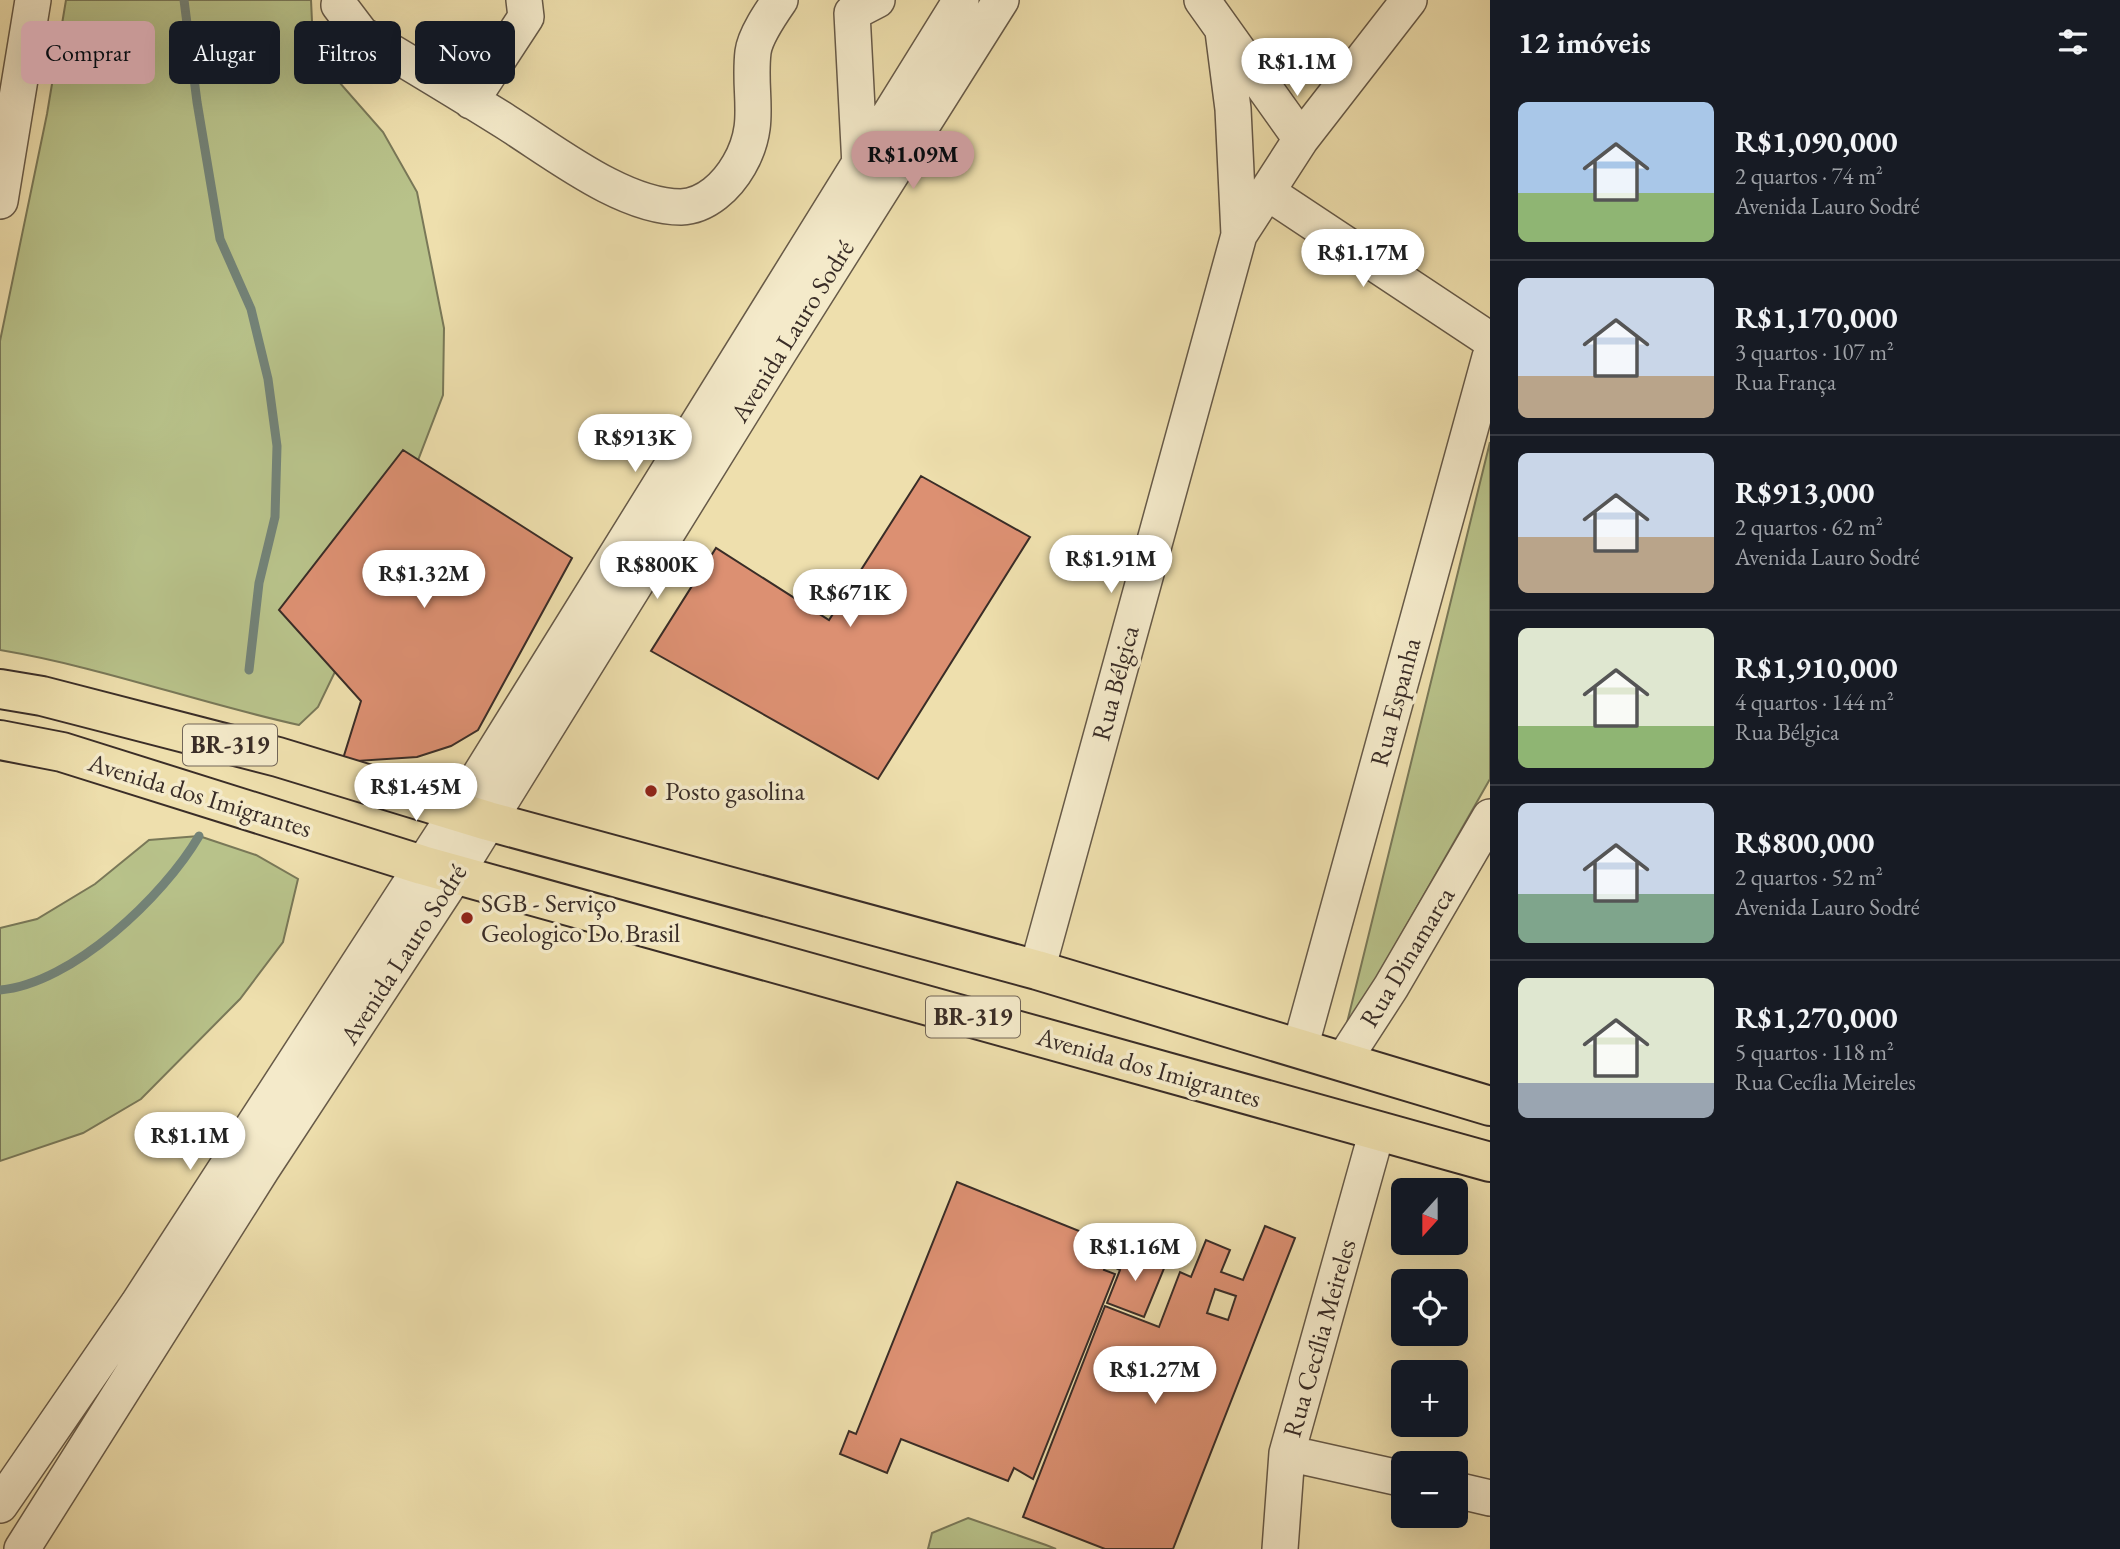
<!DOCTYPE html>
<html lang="pt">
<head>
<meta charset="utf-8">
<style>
  body { margin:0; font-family:"EB Garamond",serif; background:#20242c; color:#f1f3f6; height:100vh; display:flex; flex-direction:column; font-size:26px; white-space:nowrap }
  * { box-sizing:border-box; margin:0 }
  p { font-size:23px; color:#9ea1a6 }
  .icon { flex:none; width:38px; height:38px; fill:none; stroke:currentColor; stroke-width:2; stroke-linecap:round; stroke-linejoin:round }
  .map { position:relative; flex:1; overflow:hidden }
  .drawer { display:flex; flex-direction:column; background:#171b24; width:630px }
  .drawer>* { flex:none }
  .top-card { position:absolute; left:21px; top:21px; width:665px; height:63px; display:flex; gap:14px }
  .needle { width:46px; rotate:201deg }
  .fabs { position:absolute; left:1391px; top:1178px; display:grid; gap:14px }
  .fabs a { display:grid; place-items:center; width:77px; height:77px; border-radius:10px; background:#171b24; box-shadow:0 7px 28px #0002; font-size:35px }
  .price { position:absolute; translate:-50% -60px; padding:0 16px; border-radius:24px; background:#fff; color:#222; font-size:23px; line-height:46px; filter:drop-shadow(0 2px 4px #0008) }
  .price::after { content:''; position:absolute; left:50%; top:42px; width:21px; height:16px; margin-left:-10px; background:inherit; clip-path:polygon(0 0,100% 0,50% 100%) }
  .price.current { background:#c59692; color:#111 }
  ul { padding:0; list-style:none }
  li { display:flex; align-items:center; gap:21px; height:175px; padding:0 28px }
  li+li { border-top:2px solid #363941 }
  li span { display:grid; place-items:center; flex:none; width:196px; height:140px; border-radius:10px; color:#555 }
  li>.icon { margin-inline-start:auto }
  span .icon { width:84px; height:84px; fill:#fffc; stroke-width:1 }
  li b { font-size:30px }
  h2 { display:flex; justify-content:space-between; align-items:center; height:84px; padding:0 28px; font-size:30px }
  .chip { padding:0 24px; border-radius:10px; background:#171b24; box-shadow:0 7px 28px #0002; font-size:24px; line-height:63px }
  .chip.current { background:#c59692; color:#111 }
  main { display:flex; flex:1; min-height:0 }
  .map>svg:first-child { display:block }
  .green { fill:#b8c28a; stroke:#797858; stroke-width:2 }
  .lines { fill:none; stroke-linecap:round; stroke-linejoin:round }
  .stream { stroke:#738378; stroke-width:9 }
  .building { fill:#dc9072; stroke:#3a2d27; stroke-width:2; fill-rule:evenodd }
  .minor-casing { stroke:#675a48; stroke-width:38 }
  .highway-casing { stroke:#3a2d27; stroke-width:42 }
  .minor { stroke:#f4eaca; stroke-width:35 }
  .highway { stroke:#eedfad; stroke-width:38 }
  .poi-dot { fill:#8f2418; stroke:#f4eaca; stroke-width:2.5 }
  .labels { text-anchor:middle; stroke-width:7; stroke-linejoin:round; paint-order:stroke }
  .shield { fill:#f4eaca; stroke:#726658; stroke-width:2 }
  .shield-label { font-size:24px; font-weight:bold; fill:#3a2d27 }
  .street-label { font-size:26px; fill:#3a2d27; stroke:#f4eaca }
  .poi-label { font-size:26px; fill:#3a2d27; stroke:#f4eaca; text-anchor:start }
</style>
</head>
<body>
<main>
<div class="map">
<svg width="1490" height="1549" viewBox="0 0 1490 1549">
  <rect width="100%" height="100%" fill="#eedfad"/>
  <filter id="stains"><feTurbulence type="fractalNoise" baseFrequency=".00286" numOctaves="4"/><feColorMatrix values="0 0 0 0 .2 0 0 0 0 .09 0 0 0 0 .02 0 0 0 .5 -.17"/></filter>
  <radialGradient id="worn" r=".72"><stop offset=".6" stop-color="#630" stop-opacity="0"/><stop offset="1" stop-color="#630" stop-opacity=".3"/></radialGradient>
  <!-- green -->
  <path class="green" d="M 66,0 L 311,0 L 312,21 L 339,82 L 383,132 L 417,192 L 444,328 L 443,395 L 345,651 L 318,707 L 299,725 C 199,703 101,667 0,650 L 0,341 L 47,114 Z
    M 1490,442 L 1490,779 L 1344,1035 Z
    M 199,836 L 256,855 L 298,879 L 283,942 L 240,999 L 141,1099 L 83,1133 L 0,1161 L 0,928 L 37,919 L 95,884 L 149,840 Z
    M 968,1518 L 1046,1545 L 1056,1549 L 928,1549 L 932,1533 Z"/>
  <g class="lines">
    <!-- stream -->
    <path class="stream" d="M 184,0 L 197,102 L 220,239 L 251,309 L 268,379 L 277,446 L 275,517 L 259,583 L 249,670
      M 0,990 C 72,984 164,896 199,836"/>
  </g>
  <!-- building -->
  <path class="building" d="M 403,450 L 572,558 L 478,730 L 451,746 L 417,757 L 342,762 L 361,701 L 279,610 Z
    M 921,476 L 1030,537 L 878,779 L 651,651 L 716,548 L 829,620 Z
    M 957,1182 L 1114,1245 L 1104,1270 L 1115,1274 L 1033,1479 L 1014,1468 L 1008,1481 L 901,1439 L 887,1473 L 840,1454 L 849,1431 L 856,1434 Z
    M 1265,1226 L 1295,1238 L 1173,1549 L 1105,1549 L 1023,1517 L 1105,1306 L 1159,1327 L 1180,1272 L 1191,1277 L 1206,1240 L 1230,1250 L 1221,1272 L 1243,1280 ZM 1215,1289 L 1236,1296 L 1228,1320 L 1207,1313 Z
    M 1121,1249 L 1165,1266 L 1144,1317 L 1107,1303 L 1120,1270 L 1114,1267 Z"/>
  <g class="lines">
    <defs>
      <path id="minor" d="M 340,0 L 339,5 L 361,34 C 410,63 458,92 506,122 C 554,152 623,207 681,207 C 706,206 727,186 739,165 C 763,124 748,95 753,52 C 755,36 771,13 780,0
        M 1202,0 L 1301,139
        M 1223,31 L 1233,109 L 1239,235
        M 471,101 L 526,17 L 524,0
        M 860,166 L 852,13 L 877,0
        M 1267,192 L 1490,340
        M 0,201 L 33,0
        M 1037,970 L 1239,235 L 1301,139 L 1409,0
        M 1300,1048 L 1490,357
        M 1343,1061 L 1391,987 L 1490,817
        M 1287,1453 L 1404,1479
        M 1456,1490 L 1490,1498
        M 0,1505 L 138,1304 L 457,812 L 961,0
        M 22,1549 L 262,1169 L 457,872 L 779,352 L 1001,0
        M 1280,1549 L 1287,1453 L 1377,1131"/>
      <path id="highway" d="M 0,689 L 42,696 L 278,757 L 488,821 L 1037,970 L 1490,1106
        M 0,740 L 62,752 L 422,865 L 1490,1162"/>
    </defs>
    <!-- minor casing -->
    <use href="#minor" class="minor-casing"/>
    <!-- highway casing -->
    <use href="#highway" class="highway-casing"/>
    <!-- minor -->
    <use href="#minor" class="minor"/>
    <!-- highway -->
    <use href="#highway" class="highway"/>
  </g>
  <!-- markers -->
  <g class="poi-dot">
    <circle cx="651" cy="791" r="7"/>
    <circle cx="467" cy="918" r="7"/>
  </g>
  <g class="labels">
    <!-- shield labels -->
    <g class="shield">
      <rect x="183" y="724.5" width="94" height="41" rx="5"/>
      <rect x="926" y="996.5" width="94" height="41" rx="5"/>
    </g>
    <g class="shield-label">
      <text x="230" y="753">BR-319</text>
      <text x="973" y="1025">BR-319</text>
    </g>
    <!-- street labels -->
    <g class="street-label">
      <text transform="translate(792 331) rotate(-58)" y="9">Avenida Lauro Sodré</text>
      <text transform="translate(1115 683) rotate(-75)" y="9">Rua Bélgica</text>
      <text transform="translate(1395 702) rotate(-75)" y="9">Rua Espanha</text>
      <text transform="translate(200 795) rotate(17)" y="9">Avenida dos Imigrantes</text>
      <text transform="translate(403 954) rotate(-57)" y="9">Avenida Lauro Sodré</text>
      <text transform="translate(1407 957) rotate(-59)" y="9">Rua Dinamarca</text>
      <text transform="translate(1149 1067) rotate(16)" y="9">Avenida dos Imigrantes</text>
      <text transform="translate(1319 1338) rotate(-74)" y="9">Rua Cecília Meireles</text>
    </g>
    <!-- poi labels -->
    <g class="poi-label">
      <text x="665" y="800">Posto gasolina</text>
      <text x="481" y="912">SGB - Serviço<tspan x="481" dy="30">Geologico Do Brasil</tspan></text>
    </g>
  </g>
  <rect width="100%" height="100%" filter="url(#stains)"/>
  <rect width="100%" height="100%" fill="url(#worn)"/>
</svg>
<div class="fabs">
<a><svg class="needle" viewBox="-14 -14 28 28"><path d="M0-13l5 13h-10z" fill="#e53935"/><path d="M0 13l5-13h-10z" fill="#9ea1a6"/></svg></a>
<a><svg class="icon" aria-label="locate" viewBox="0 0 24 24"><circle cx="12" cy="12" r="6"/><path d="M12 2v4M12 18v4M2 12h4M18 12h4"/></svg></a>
<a>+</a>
<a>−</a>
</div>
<b class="price" style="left:1297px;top:98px">R$1.1M</b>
<b class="price current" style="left:913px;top:191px">R$1.09M</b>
<b class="price" style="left:1363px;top:289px">R$1.17M</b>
<b class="price" style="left:635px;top:474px">R$913K</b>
<b class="price" style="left:1111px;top:595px">R$1.91M</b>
<b class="price" style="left:657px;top:601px">R$800K</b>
<b class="price" style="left:424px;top:610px">R$1.32M</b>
<b class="price" style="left:850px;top:629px">R$671K</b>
<b class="price" style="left:416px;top:823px">R$1.45M</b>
<b class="price" style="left:190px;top:1172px">R$1.1M</b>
<b class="price" style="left:1135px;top:1283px">R$1.16M</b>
<b class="price" style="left:1155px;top:1406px">R$1.27M</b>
<div class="top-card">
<a class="chip current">Comprar</a>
<a class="chip">Alugar</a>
<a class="chip">Filtros</a>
<a class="chip">Novo</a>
</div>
</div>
<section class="drawer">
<h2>12 imóveis<svg class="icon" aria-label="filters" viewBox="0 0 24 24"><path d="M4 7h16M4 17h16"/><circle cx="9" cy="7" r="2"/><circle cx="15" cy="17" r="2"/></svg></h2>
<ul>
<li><span style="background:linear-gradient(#a9c7e8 65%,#8fb573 0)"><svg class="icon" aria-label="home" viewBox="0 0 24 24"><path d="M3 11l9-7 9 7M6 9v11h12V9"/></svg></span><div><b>R$1,090,000</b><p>2 quartos · 74 m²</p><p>Avenida Lauro Sodré</p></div></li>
<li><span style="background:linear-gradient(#c9d6e8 70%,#b9a48a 0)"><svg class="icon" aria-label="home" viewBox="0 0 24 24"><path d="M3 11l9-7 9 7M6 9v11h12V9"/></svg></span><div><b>R$1,170,000</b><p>3 quartos · 107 m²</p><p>Rua França</p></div></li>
<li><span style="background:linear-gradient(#c9d6e8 60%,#b9a48a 0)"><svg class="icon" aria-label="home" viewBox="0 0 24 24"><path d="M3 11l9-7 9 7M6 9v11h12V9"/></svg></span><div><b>R$913,000</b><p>2 quartos · 62 m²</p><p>Avenida Lauro Sodré</p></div></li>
<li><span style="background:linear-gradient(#dfe7d0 70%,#8fb573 0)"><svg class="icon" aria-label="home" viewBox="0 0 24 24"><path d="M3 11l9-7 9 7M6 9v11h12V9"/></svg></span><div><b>R$1,910,000</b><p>4 quartos · 144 m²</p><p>Rua Bélgica</p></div></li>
<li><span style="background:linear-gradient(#c9d6e8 65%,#7fa58c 0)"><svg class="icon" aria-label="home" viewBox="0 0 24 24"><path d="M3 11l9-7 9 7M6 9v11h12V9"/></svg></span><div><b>R$800,000</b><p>2 quartos · 52 m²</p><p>Avenida Lauro Sodré</p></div></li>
<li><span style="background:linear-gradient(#dfe7d0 75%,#9aa5b1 0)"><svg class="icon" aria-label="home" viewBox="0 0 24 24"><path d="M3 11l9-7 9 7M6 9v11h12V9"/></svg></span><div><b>R$1,270,000</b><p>5 quartos · 118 m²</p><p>Rua Cecília Meireles</p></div></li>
</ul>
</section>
</main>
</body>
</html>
